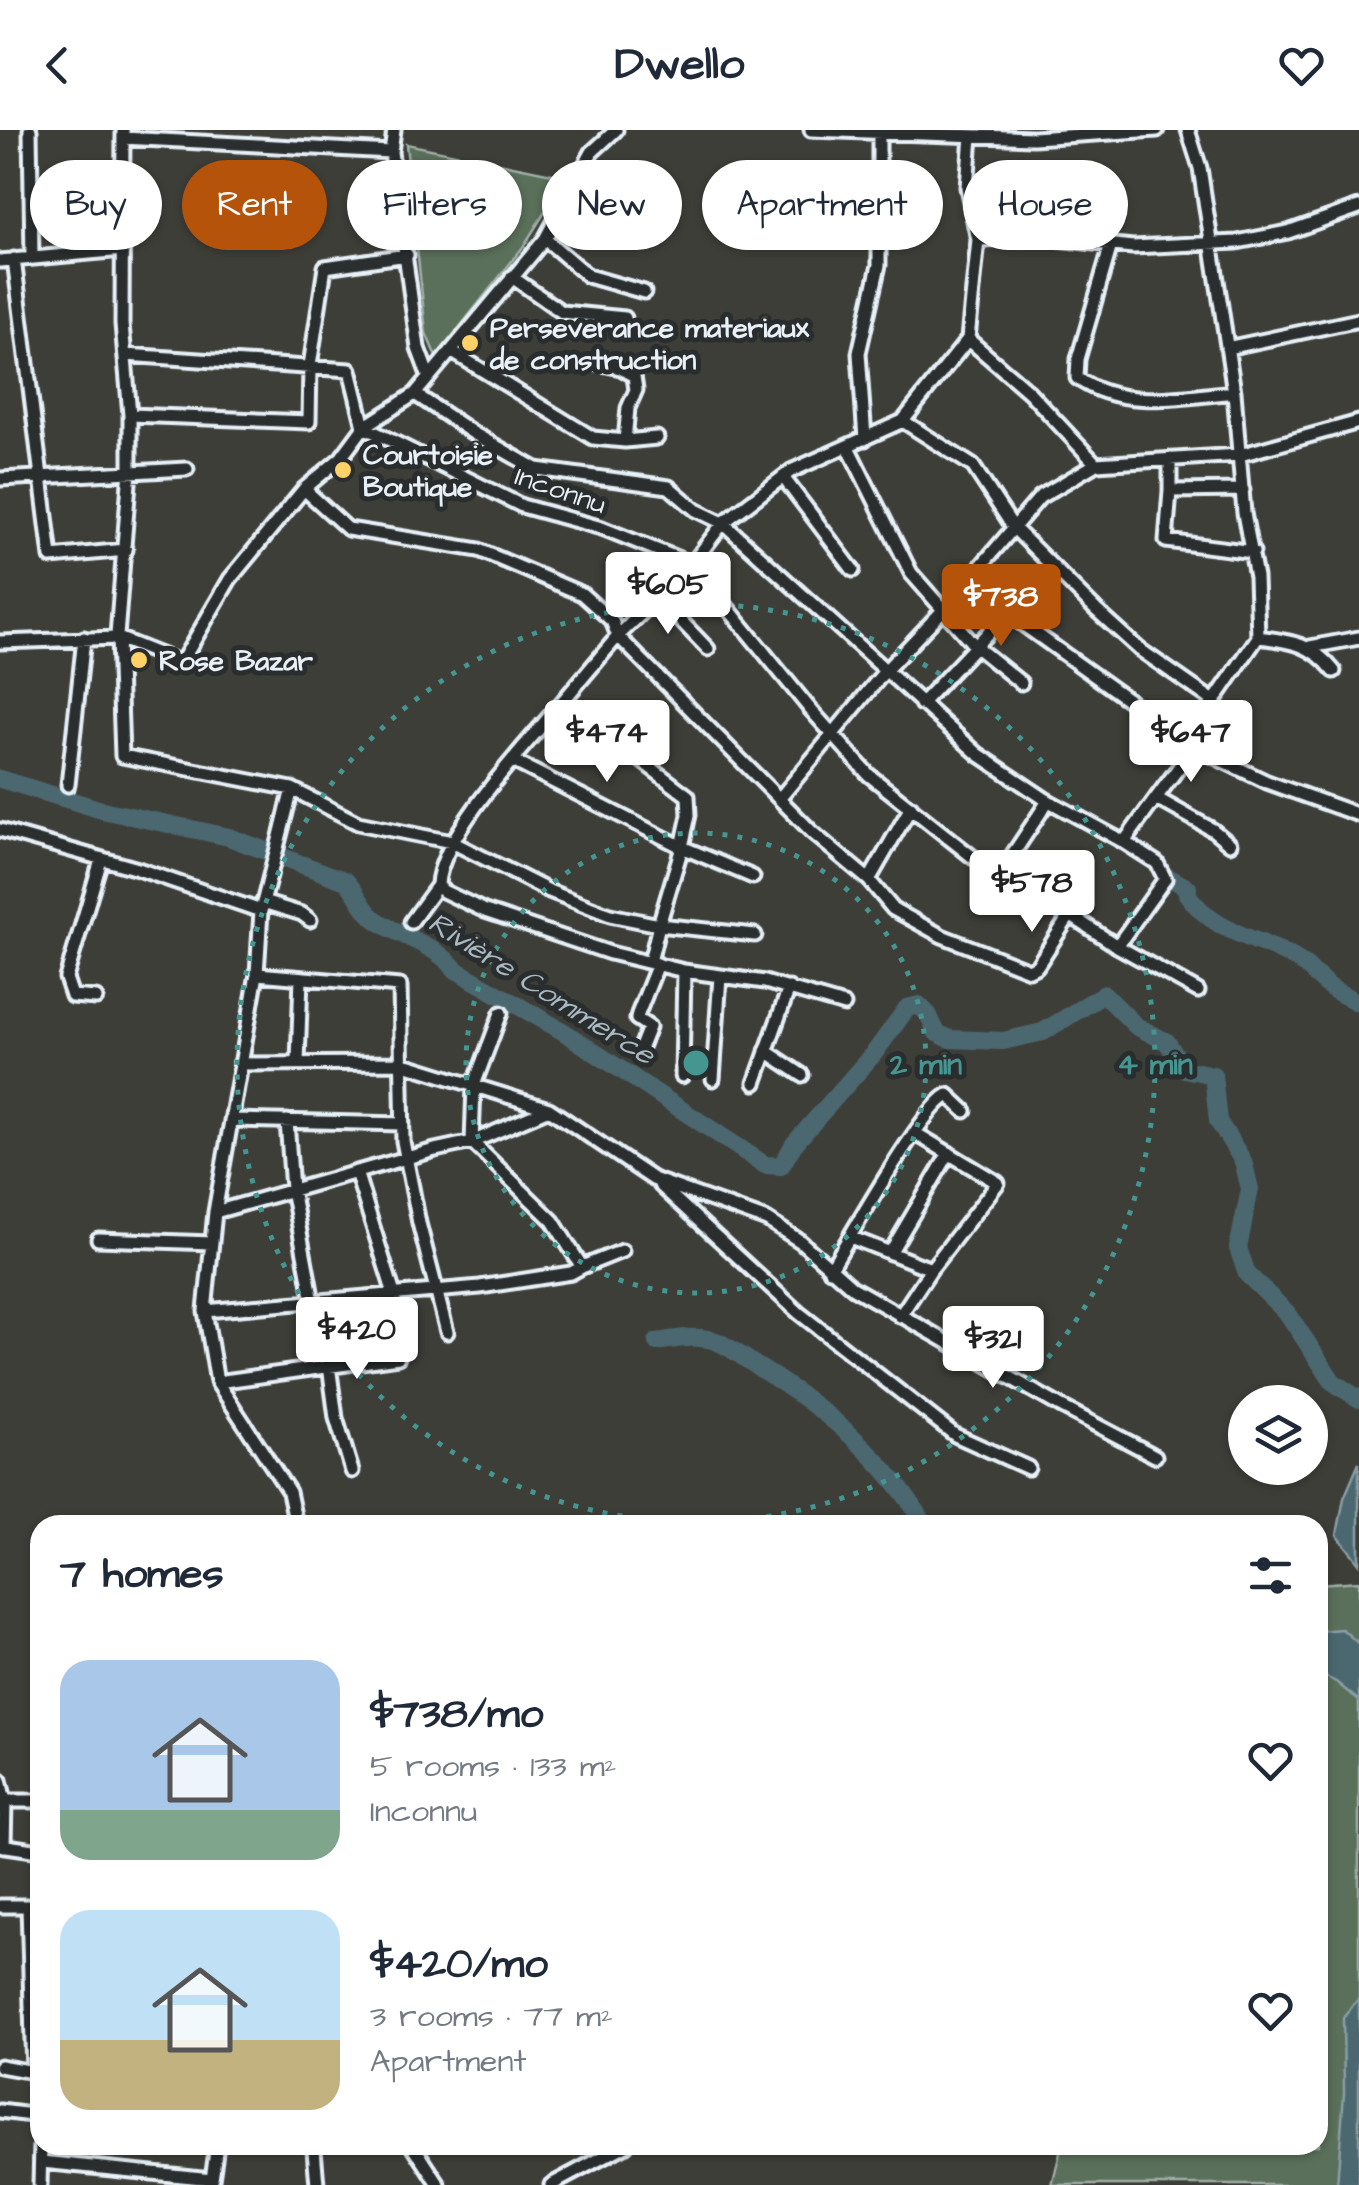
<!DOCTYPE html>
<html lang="en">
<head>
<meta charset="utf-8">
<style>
  body { margin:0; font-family:"Architects Daughter",sans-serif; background:#f2f2f3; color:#1f2937; height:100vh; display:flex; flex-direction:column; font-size:38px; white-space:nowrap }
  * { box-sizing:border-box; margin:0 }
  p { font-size:32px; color:#747a83 }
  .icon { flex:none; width:55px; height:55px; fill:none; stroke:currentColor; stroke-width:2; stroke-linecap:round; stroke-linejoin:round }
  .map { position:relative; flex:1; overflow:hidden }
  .details { position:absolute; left:30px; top:1385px; width:1298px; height:640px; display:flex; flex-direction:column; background:#fff; border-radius:30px; box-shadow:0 2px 8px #0004 }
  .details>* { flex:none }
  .banner { position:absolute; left:30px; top:30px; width:1300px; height:90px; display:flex; gap:20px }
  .fabs { position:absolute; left:1228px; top:1255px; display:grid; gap:20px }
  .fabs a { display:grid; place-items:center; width:100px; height:100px; border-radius:50%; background:#fff; box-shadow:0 2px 8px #0004; font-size:50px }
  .price { position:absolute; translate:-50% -85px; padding:0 22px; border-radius:10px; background:#fff; color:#222; font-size:32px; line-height:65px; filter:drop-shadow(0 2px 5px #0008) }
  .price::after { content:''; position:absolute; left:50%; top:60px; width:30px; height:22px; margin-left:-15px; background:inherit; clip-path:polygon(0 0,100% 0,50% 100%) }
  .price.active { background:#b45309; color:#fff }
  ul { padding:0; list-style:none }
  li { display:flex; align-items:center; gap:30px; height:250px; padding:0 30px }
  li span { display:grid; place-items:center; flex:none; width:280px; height:200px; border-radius:30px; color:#555 }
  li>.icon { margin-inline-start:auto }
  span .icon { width:120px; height:120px; fill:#fffc; stroke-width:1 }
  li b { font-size:42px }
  h2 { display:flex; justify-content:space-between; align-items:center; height:120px; padding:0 30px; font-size:42px }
  .tag { padding:0 35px; border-radius:45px; background:#fff; box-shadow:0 2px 8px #0004; font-size:35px; line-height:90px }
  .tag.active { background:#b45309; color:#fff }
  header { display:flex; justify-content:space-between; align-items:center; height:130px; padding:0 30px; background:#fff; font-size:45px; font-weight:700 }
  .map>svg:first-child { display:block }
  .green { fill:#5a6f5a; stroke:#a1b0a9; stroke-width:2.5 }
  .water { fill:#4c6770; stroke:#8a9ea6; stroke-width:2.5 }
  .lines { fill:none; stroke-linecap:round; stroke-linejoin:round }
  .river { stroke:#4c6770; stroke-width:18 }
  .minor-casing { stroke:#e8f1f8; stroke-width:19 }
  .minor { stroke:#2a2d2e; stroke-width:11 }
  .ring { fill:none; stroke:#459590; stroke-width:5; stroke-dasharray:5 10 }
  .poi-dot { fill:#ffd166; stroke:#2a2d2e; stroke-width:4 }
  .labels { text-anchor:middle; stroke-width:10; stroke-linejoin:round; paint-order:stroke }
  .poi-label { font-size:28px; font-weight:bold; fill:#e8f1f8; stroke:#2a2d2e; text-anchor:start }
  .street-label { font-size:28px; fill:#e8f1f8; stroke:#2a2d2e }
  .water-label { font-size:30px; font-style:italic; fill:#aabac2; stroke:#2a2d2e }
  .centre { fill:#459590; stroke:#2a2d2e; stroke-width:5 }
  .ring-label { font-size:30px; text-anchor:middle; font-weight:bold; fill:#459590; stroke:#2a2d2e; stroke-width:10; stroke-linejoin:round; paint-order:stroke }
</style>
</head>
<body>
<header><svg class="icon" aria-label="back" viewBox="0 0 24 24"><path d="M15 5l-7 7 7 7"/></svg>Dwello<svg class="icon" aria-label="heart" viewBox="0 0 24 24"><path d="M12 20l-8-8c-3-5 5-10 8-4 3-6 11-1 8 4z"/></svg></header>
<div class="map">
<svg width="1359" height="2055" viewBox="0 0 1359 2055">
  <rect width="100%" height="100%" fill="#3e3e39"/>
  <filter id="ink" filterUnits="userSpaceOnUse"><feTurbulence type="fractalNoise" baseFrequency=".01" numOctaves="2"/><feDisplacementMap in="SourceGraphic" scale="20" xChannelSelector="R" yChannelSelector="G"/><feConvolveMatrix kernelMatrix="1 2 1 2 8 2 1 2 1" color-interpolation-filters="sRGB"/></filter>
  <g filter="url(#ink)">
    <!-- green -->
    <path class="green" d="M 406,14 L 567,47 L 523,117 L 436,227 L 426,203 Z
      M 1359,1451 L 1359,2055 L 1052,2055 L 1062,2015 L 1318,2015 L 1318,1454 Z"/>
    <!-- water -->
    <path class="water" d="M 1359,1333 L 1359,1433 L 1337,1405 L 1344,1368 Z
      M 1342,1499 L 1359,1514 L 1359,1571 L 1336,1552 L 1318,1543 L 1318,1501 Z
      M 1359,1868 L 1359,2055 L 1337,2055 L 1344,1963 L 1343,1888 Z"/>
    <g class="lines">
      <!-- river -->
      <path class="river" d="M 0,649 L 102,680 L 229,707 L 346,751 C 358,763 361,778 375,789 C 401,808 436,814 456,840 L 564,902 L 765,1035 L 781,1036 L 794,1014 L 875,922 L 907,878 L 919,875 L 928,884 L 937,903 L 950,909 L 1003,911 L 1043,902 L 1104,864 L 1136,896 L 1167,912 L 1184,939 L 1213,945 L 1218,991 L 1243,1031 L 1250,1059 L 1238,1118 L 1247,1144 L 1288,1184 L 1333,1252 L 1359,1269
        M 1170,748 L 1188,758 L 1187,764 C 1216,805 1253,805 1294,828 C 1308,836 1318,848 1331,858 C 1340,864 1350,868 1359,873
        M 657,1212 C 676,1209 700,1204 718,1212 C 732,1218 745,1229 758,1237 C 824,1278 885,1327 925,1395"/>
      <defs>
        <path id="minor" d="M 30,0 L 32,127
          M 394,0 L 391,22 L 418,218 L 428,245
          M 616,0 L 592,22 L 545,109 L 415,264 L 364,297 L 341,328 L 304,359 L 230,449 L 181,533 L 118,508 L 122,626 L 292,659 L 358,693 L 452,712 L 549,761 L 610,785 L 659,795 L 682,717 L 753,747
          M 811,0 L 1033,8 L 1157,0
          M 1188,0 L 1200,38 L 1234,262 L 1244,383 L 1256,447 L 1258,507 C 1290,511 1312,513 1334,541
          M 123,8 L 391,22
          M 545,109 L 588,146 L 644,162
          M 978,110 L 1047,108 L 1133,117 L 1237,112 L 1288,102 L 1359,77
          M 1111,115 L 1078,229 L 1077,248 C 1121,280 1184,267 1234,262
          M 14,129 L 51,427 L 126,420
          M 0,131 L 123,120
          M 512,147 L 562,182 L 625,188
          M 968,209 L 978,110 L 967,57 L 971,6
          M 1227,218 L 1359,190
          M 451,221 L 593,308 L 625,311 L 657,308
          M 125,225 L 350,240 L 364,297 L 522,376 L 602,398 L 692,434 L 810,579 L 869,645 L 974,728 L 1026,748 L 1070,785 L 1117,816 L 1198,861
          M 593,232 L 621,238 L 634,246 L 636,260 L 628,278 L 625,311
          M 415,264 L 473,303 L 536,339 L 669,357 L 696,380 L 723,393 L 978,624 L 1045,669 L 1124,712 L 1157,733 L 1165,749 L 1117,816
          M 130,285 L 309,292 L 310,236 L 325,137 L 407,125
          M 903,291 L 973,336 L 1013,397 L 1096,480 L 1139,519 L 1215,572
          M 865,309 L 859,223 L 879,135 L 879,0
          M 848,317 L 911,443 L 975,516 L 1021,553
          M 1170,329 L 1170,361 L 1243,360
          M 783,347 L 853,440
          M 0,349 L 187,339
          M 304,359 L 348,399 L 479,420 L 582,464 L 612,491 L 618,506 L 813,703 L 869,750 L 893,779 L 942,806 L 1029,840 L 1037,836 L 1070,785
          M 1170,361 L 1166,411 L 1253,422
          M 657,466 L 708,519
          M 1007,483 L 1194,617 L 1267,652 L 1359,685
          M 117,506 L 130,340 L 130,285 L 122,194 L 123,0
          M 0,512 L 118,508
          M 1310,517 L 1359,508
          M 563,571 C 530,610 439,706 438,755 L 443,761 L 485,781 L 610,823 L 684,841 L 765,852 L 844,875
          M 921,574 L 1051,436
          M 1186,612 L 1258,507
          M 513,631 L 682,717 L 689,685 L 688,666 L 563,571 L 618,506 L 692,434 L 723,393 L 791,341 L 903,291 L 968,209 L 1029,262 L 1096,334
          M 68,655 L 84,508
          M 780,668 L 885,541 L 944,479 L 1040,367 L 1096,334 L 1240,325 L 1359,292
          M 1156,668 L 1194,617
          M 0,700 L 138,739 L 261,781 L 257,844 L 215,1082 L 205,1181 L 217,1252 L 289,1362 L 296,1395
          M 1124,712 L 1156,668 L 1213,700 L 1230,714
          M 1003,739 L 1048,671
          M 869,750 L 911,677
          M 263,772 L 302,784 L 310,790
          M 261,781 L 292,659
          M 411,792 L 438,755
          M 650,832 L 659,795 L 755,805
          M 257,844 L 400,856 L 403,1011 L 419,1093 L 447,1202
          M 96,868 L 72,866 L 66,848 L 101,730
          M 766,921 L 802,945
          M 639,922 L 649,897 L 637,889 L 638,884 L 658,834
          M 298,932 L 301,848
          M 240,934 L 401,933 L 549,979 L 653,1049 L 767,1090 L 800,1111 L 853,1158 L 1060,1276 L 1155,1326
          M 682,946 L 684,841
          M 713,949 L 720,846
          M 755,953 L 789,858
          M 231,990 L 403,994
          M 287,991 L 292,1059 L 313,1172 L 329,1235 L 336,1288 L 352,1341
          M 660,1055 L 799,1183 L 955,1305 L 1028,1338
          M 215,1082 L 435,1020 L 472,1012 L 549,979
          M 850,1107 L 931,1139
          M 98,1109 L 212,1113
          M 890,1123 L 949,1023
          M 582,1137 L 622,1121
          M 830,1140 C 850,1107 922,978 948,965 L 965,981
          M 205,1181 L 480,1157 L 571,1143 L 582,1137 L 553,1091 L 472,1012 L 474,955 L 501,883
          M 900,1186 L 931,1139 L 998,1053 L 915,1003
          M 217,1252 L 398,1227 L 394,1164 L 356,1042
          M 0,1650 L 5,1671 L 4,1716
          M 5,1671 L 40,1671
          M 0,1715 L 40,1721
          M 0,1776 L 40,1776
          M 28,1776 L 33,1942 L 40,1981
          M 0,1936 L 33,1942
          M 0,1981 L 40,1986
          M 310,2015 L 314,2019 L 317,2055
          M 413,2015 L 439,2055
          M 42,2032 L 212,2049
          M 40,2055 L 41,2015
          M 211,2055 L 217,2015
          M 551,2055 L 626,2015"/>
      </defs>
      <!-- minor casing -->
      <use href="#minor" class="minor-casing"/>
      <!-- minor -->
      <use href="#minor" class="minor"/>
    </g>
  </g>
  <!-- distance rings -->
  <g class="ring">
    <circle cx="696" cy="933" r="230"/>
    <circle cx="696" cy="933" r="459"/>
  </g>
  <!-- markers -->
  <g class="poi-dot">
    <circle cx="470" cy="213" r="10"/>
    <circle cx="343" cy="340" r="10"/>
    <circle cx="139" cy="530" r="10"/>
  </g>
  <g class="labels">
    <!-- poi labels -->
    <g class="poi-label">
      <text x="490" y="207">Perseverance materiaux<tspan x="490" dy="32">de construction</tspan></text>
      <text x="363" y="334">Courtoisie<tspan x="363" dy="32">Boutique</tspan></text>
      <text x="159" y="540">Rose Bazar</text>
    </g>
    <!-- street labels -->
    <g class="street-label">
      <text transform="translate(561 359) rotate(19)" y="10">Inconnu</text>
    </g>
    <!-- water labels -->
    <g class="water-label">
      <text transform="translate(542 858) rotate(32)" y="10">Rivière Commerce</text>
    </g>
  </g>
  <circle cx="696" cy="933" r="15" class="centre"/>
  <g class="ring-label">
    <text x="926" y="944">2 min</text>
    <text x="1155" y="944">4 min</text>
  </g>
</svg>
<div class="fabs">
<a><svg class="icon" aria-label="layers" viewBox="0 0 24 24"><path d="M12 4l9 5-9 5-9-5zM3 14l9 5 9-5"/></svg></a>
</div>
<b class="price" style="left:668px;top:507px">$605</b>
<b class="price active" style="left:1001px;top:519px">$738</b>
<b class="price" style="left:607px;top:655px">$474</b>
<b class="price" style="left:1191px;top:655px">$647</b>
<b class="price" style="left:1032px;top:805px">$578</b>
<b class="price" style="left:357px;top:1252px">$420</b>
<b class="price" style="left:993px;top:1261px">$321</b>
<div class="banner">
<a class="tag">Buy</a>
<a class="tag active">Rent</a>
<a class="tag">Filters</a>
<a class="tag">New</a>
<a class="tag">Apartment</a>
<a class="tag">House</a>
</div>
<section class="details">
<h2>7 homes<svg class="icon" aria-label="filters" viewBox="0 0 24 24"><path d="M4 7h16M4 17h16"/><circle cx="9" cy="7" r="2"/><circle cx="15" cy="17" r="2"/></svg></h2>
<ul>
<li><span style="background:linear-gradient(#a9c7e8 75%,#7fa58c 0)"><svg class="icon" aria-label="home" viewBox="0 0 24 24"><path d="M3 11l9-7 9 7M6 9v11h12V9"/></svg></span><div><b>$738/mo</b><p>5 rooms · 133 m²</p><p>Inconnu</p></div><svg class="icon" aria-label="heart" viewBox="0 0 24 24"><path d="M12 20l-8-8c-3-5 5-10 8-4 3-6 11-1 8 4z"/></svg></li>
<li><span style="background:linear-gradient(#bfe0f5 65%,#c2b280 0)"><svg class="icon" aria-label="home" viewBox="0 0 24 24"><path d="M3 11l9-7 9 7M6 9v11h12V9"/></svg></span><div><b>$420/mo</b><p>3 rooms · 77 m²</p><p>Apartment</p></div><svg class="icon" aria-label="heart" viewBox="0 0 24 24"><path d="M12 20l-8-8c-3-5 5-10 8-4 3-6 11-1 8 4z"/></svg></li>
</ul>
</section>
</div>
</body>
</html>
